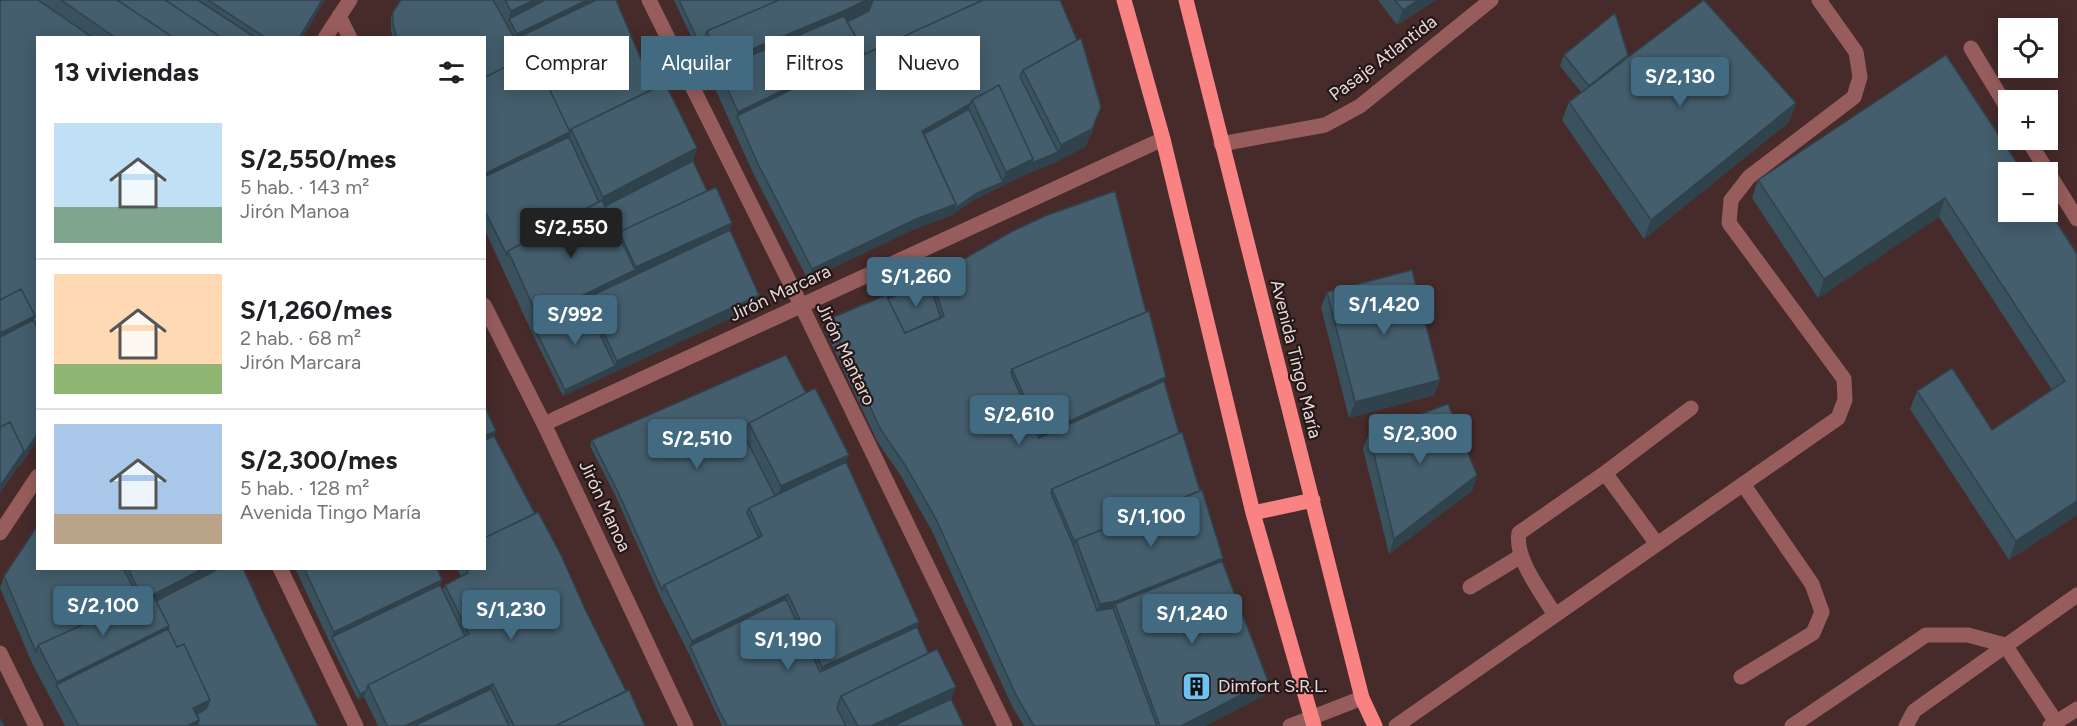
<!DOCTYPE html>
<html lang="es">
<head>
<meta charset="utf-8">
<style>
  body { margin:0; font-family:Figtree,sans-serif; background:#f6f6f6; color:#202124; height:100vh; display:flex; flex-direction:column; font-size:22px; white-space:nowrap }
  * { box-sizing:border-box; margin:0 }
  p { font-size:20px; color:#757577 }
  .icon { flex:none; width:33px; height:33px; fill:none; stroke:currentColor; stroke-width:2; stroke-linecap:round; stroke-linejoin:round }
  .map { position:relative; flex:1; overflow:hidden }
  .side { position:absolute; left:36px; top:36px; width:450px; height:534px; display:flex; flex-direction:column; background:#fff; border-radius:0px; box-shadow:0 3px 15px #0003 }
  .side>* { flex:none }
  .guide { position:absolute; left:504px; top:36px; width:570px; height:54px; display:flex; gap:12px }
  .fabs { position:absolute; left:1998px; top:18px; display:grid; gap:12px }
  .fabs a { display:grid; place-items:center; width:60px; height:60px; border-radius:0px; background:#fff; box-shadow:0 3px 15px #0003; font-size:30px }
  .price { position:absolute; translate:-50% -51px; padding:0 14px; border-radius:6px; background:#426a81; color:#fff; font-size:20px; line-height:39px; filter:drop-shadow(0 2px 3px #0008) }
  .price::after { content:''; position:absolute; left:50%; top:36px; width:18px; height:14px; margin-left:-9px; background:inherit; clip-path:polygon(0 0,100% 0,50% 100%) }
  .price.selected { background:#222; color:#fff }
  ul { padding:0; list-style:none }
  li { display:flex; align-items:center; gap:18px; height:150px; padding:0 18px }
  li+li { border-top:2px solid #e0e0e0 }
  li span { display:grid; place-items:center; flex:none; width:168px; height:120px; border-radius:0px; color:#555 }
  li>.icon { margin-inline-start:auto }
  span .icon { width:72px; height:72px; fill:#fffc; stroke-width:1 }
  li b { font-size:26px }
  h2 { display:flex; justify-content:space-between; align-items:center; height:72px; padding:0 18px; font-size:26px }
  .pill { padding:0 21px; border-radius:0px; background:#fff; box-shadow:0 3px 15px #0003; font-size:21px; line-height:54px }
  .pill.selected { background:#426a81; color:#fff }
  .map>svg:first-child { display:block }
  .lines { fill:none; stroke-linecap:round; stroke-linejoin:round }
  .minor { stroke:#975d5c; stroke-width:15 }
  .major { stroke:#f98383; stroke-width:15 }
  .wall { fill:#3a515e }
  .shaded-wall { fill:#30424c }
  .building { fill:#445e6d; stroke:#30424c; stroke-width:1.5 }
  .labels { text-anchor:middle; stroke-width:4.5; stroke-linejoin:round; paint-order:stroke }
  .street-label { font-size:18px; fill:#ead8d7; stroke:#231717 }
  .poi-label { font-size:18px; fill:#ead8d7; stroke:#231717; text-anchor:start }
</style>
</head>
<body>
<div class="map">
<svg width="2077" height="726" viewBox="0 0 2077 726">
  <rect width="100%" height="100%" fill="#462b2a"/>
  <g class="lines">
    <!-- minor -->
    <path class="minor" d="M 649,0 L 801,305 L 1005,726
      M 339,16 L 350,38
      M 325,38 L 350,0
      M 1971,48 L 2008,109
      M 2028,140 L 2077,219
      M 1221,144 L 1325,125 L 1360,106 L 1491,0
      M 484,305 L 544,424 L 686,726
      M 544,424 L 1163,139
      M 1605,473 L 1691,408
      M 0,533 L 38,476
      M 280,568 L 356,726
      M 1470,587 L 1521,556
      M 1555,615 C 1542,593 1514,558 1519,533 L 1605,473 L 1657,544
      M 0,653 L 36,726
      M 1741,677 L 1813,633 L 1822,612 L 1812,584 L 1743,484
      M 1290,726 L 1362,698
      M 1396,726 L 1838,418 L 1845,400 L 1844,379 L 1729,223 L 1731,200 L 1749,177 L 1854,97 L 1860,77 L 1856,52 L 1819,0
      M 1792,726 L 1926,635 L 1968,635 L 2005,645 L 2056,722
      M 1906,726 L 1914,711 L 2077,595
      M 2050,726 L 2077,709"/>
    <!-- major -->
    <path class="major" d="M 1124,0 L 1163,139 L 1253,513 L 1314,726
      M 1186,0 L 1362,698 L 1375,726
      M 1253,513 L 1313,500"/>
  </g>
  <!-- wall -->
  <path class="wall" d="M 0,0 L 325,0 L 302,38 L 38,38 L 38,438 L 19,467 Z
    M 401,0 L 616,0 L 646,71 L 656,88 L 697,148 L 693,161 L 707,191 L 732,223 L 730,230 L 759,295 L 755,307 L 563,396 L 532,333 L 484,228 L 484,38 L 393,38 L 391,31 L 391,18 L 393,12 Z
    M 674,0 L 1060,0 L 1095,125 L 1085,147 L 1054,163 L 1027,174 L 975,199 L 952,215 L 912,230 L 808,280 L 753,173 L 699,53 Z
    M 1378,0 L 1436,0 L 1397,25 Z
    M 1564,55 L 1628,55 L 1628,57 L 1796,103 L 1789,122 L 1644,239 L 1562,120 L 1569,102 L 1581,92 L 1560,66 Z
    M 1946,55 L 2077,254 L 2077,515 L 2009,560 L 1910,409 L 1917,391 L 1992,430 L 2052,390 L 1939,217 L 1818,298 L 1752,198 L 1758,180 Z
    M 931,278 L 1146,312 L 1166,377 L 1164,381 L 1179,433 L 1223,558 L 1222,561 L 1268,681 L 1263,696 L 1205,726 L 1024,726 L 1012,706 L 932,531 L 901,476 L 877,441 L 825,330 L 829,319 L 888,299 L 929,283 Z
    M 1327,292 L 1440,380 L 1434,395 L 1349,418 L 1321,307 Z
    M 806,393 L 849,455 L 846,462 L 917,627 L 928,653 L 964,726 L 722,726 L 688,652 L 660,596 L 616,497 L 590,446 L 592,440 Z
    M 1369,433 L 1477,475 L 1472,491 L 1389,554 L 1363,449 Z
    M 494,436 L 585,609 L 626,691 L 645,726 L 378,726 L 364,697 L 358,700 L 330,643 L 295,568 L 441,568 L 438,570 L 440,585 L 443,590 L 445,585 L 461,577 L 457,568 L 484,568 Z
    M 38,568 L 243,568 L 262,610 L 318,726 L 65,726 L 32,663 L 0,588 L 4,576 Z"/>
  <!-- shaded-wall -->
  <path class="shaded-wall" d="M 322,0 L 325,0 L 302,38 L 299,38 Z
    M 534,0 L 563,0 L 509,19 L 505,30 L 511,11 Z
    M 587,0 L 606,0 L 513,45 L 517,34 Z
    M 866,0 L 873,0 L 867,17 L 840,26 L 846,10 Z
    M 1418,0 L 1436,0 L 1397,25 L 1403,10 Z
    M 846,10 L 838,32 L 719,69 L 721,62 Z
    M 864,51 L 859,66 L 737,116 L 738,112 Z
    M 1796,103 L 1789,122 L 1644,239 L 1651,220 Z
    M 970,104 L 967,115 L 922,140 L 922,131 Z
    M 1101,107 L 1085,147 L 1054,163 L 1027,174 L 1000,187 L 1006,172 L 1033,159 L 1058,152 L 1061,145 Z
    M 570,132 L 565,148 L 484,186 L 484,174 Z
    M 697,148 L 691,166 L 601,214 L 601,205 L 603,197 Z
    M 1003,182 L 1000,187 L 975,199 L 952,215 L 912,230 L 808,280 L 812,269 L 916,219 Z
    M 1945,198 L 1939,217 L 1818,298 L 1824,279 Z
    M 732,223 L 726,241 L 630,285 L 636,267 Z
    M 635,270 L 630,285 L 587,298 L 584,308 L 534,327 L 538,317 Z
    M 759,295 L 755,307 L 563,396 L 565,390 L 615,366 L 617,361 Z
    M 35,316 L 29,332 L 0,346 L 0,333 Z
    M 1166,377 L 1160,393 L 1035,449 L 1041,434 Z
    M 1440,380 L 1434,395 L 1349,418 L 1355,402 Z
    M 496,431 L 492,442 L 484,446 L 484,436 Z
    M 38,433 L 38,438 L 0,493 L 0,486 Z
    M 849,455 L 842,473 L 777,499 L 781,486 Z
    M 1477,475 L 1472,491 L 1389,554 L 1394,539 Z
    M 2077,501 L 2077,515 L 2009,560 L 2016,541 Z
    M 1223,558 L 1216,576 L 1115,604 L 1109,619 L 1093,622 L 1100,604 Z
    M 204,568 L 229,568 L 137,615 L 143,600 Z
    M 442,580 L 438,591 L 332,637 L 334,632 Z
    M 788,594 L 783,605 L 690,646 L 692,641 Z
    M 919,622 L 914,633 L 818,678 L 822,667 Z
    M 169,626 L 163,644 L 56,685 L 51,700 L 57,682 Z
    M 1268,681 L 1263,696 L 1205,726 L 1181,726 Z
    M 493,684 L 489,695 L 424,726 L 405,726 Z
    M 956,687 L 949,705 L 904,726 L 871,726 Z
    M 366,691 L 364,697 L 358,700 L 360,694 Z
    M 210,700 L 204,715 L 192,721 L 193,708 Z
    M 199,720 L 197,726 L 187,726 Z"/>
  <!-- building -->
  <path class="building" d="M 0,0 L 38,0 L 93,38 L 38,38 L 38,329 L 33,320 L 35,316 L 21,289 L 0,300 Z
    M 61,0 L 117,0 L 174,38 L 116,38 Z
    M 117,0 L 165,0 L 222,38 L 174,38 Z
    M 165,0 L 198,0 L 256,38 L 222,38 Z
    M 208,0 L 322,0 L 299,38 L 266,38 Z
    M 401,0 L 493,0 L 515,39 L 596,0 L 616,0 L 646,71 L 656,88 L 571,129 L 570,132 L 532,53 L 484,78 L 484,38 L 397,38 L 393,25 L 393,12 Z
    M 505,0 L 534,0 L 511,11 Z
    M 545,0 L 587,0 L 517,34 L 509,19 Z
    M 679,0 L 779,0 L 707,31 L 701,47 Z
    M 779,0 L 866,0 L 846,10 L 721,62 L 707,31 Z
    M 873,0 L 983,0 L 863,55 L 864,51 L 847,22 L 869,11 Z
    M 983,0 L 1060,0 L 1077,40 L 1023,70 L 1020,77 L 1058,152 L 1032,163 L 1033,159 L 999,85 L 972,100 L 970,104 L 922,131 L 956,204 L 916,219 L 812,269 L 757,162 L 737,116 L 863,55 Z
    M 1395,0 L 1418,0 L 1403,10 Z
    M 1704,0 L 1796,103 L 1651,220 L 1569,102 Z
    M 1615,13 L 1628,55 L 1589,86 L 1564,55 Z
    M 844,16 L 864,51 L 738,112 L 719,69 Z
    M 1081,38 L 1101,107 L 1092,129 L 1061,145 L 1023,70 Z
    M 532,53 L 570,132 L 484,174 L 484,78 Z
    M 1946,55 L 2023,172 L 2008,172 L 2008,212 L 2048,212 L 2048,209 L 2077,254 L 2077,501 L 2016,541 L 1917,391 L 1952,368 L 1992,430 L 2065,381 L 1945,198 L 1824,279 L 1758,180 Z
    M 665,83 L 697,148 L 603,197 L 571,129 Z
    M 999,85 L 1033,159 L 1006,172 L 972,100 Z
    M 969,109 L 1003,182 L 977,193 L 954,209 L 956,204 L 924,134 Z
    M 569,137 L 599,202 L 508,251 L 507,255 L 484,209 L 484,177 Z
    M 693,161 L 707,191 L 619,232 L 618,234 L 605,206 Z
    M 716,187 L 732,223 L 636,267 L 619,232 Z
    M 1115,191 L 1146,312 L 1012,369 L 1011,373 L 1039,438 L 1164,381 L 1179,433 L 1052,489 L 1051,493 L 1074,547 L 1097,611 L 1113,608 L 1157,726 L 1034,726 L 1016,695 L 936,519 L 905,465 L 881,430 L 829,319 L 886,295 L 905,333 L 944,316 L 931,278 L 1011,232 L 1045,216 Z
    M 602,200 L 635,270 L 538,317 L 508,251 Z
    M 730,230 L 759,295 L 617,361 L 587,298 Z
    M 1412,270 L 1440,380 L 1355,402 L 1327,292 Z
    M 929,283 L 941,318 L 905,333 L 888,299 Z
    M 21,289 L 35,316 L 0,333 L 0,300 Z
    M 585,303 L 615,366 L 565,390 L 534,327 Z
    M 1149,311 L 1166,377 L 1041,434 L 1012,369 Z
    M 33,320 L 38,329 L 38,433 L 23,455 L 24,451 L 10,422 L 0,427 L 0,337 Z
    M 786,355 L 806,393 L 749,423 L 744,435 L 775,496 L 749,508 L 747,513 L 759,538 L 664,585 L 662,590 L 618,492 L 592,440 Z
    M 815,388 L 849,455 L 781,486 L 749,423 Z
    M 1448,404 L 1477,475 L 1394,539 L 1369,433 Z
    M 484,405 L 496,431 L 484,436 Z
    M 10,422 L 24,451 L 0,486 L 0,427 Z
    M 1182,432 L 1200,491 L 1076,540 L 1075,543 L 1052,489 Z
    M 494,436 L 535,514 L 484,538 L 484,441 Z
    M 846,462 L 919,622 L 822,667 L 788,594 L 692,641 L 664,585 L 762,536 L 749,508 Z
    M 1202,490 L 1223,558 L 1116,601 L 1100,604 L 1076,540 Z
    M 538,512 L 561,555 L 585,609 L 626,691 L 555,726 L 514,726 L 493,684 L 405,726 L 387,726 L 368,685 L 469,634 L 445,585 L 468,573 L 466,568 L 484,568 L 484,538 Z
    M 38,525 L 38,568 L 123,568 L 139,599 L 38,645 L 36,652 L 4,576 Z
    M 1222,561 L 1268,681 L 1181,726 L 1160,726 L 1115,604 Z
    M 128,568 L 204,568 L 153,595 L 152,593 L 142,598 Z
    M 220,568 L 243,568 L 262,610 L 318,726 L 199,726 L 198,724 L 199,720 L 197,714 L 206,709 L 210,700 L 184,644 L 177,647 L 168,629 L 169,626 L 156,601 Z
    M 304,568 L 437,568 L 442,580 L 334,632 Z
    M 440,585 L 465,636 L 368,685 L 366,691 L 360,694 L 332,637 Z
    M 152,593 L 169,626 L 57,682 L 38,645 Z
    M 786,599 L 820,672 L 917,627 L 928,653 L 841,696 L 837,708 L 846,726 L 727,726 L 717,706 L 690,646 Z
    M 168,629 L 177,647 L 184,644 L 210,700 L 193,708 L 199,720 L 187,726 L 79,726 L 56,685 Z
    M 937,649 L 956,687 L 871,726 L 858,726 L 841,696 Z
    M 491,689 L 509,726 L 414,726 Z
    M 629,690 L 645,726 L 555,726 Z
    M 951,699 L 964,726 L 893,726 Z
    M 0,718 L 4,726 L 0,726 Z"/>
  <!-- icons -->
  <defs>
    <symbol id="building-square" viewBox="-11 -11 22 22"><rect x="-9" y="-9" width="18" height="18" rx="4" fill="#6bc3f2" stroke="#231717"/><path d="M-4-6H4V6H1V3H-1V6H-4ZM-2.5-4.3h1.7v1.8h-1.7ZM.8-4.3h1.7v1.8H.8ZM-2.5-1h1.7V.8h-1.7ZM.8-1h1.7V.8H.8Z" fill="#111"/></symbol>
  </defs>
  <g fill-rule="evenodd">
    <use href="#building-square" x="1180" y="670" width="33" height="33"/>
  </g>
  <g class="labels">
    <!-- street labels -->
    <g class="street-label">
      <text transform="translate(1383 58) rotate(-37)" y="6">Pasaje Atlantida</text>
      <text transform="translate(780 293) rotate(-25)" y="6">Jirón Marcara</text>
      <text transform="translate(846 354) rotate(64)" y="6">Jirón Mantaro</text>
      <text transform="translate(1296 359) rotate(76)" y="6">Avenida Tingo María</text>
      <text transform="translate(605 506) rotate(65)" y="6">Jirón Manoa</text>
    </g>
    <!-- poi labels -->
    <g class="poi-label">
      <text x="1218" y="692">Dimfort S.R.L.</text>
    </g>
  </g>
</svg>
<div class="fabs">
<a><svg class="icon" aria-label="locate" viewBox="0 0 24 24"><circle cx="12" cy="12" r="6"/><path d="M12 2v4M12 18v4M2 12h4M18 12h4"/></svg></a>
<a>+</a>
<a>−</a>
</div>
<b class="price" style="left:1680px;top:108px">S/2,130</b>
<b class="price selected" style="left:571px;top:259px">S/2,550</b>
<b class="price" style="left:916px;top:308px">S/1,260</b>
<b class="price" style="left:1384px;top:336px">S/1,420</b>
<b class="price" style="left:575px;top:346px">S/992</b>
<b class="price" style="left:1019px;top:446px">S/2,610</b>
<b class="price" style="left:1420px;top:465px">S/2,300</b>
<b class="price" style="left:697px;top:470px">S/2,510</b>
<b class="price" style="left:1151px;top:548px">S/1,100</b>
<b class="price" style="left:103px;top:637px">S/2,100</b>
<b class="price" style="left:511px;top:641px">S/1,230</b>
<b class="price" style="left:1192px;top:645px">S/1,240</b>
<b class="price" style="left:788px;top:671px">S/1,190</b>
<div class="guide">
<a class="pill">Comprar</a>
<a class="pill selected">Alquilar</a>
<a class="pill">Filtros</a>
<a class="pill">Nuevo</a>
</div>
<section class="side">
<h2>13 viviendas<svg class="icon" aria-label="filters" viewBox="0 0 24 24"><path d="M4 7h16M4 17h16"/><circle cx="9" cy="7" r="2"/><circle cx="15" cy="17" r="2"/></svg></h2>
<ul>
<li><span style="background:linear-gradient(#bfe0f5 70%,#7fa58c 0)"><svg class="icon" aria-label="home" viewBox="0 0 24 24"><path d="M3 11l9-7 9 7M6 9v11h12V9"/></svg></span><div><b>S/2,550/mes</b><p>5 hab. · 143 m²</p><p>Jirón Manoa</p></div></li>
<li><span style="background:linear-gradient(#ffd9b3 75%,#8fb573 0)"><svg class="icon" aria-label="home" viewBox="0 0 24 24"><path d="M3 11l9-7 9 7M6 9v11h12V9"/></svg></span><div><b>S/1,260/mes</b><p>2 hab. · 68 m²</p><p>Jirón Marcara</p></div></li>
<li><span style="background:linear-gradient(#a9c7e8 75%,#b9a48a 0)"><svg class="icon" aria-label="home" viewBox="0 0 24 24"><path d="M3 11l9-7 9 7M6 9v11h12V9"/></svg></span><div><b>S/2,300/mes</b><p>5 hab. · 128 m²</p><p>Avenida Tingo María</p></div></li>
</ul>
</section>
</div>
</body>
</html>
